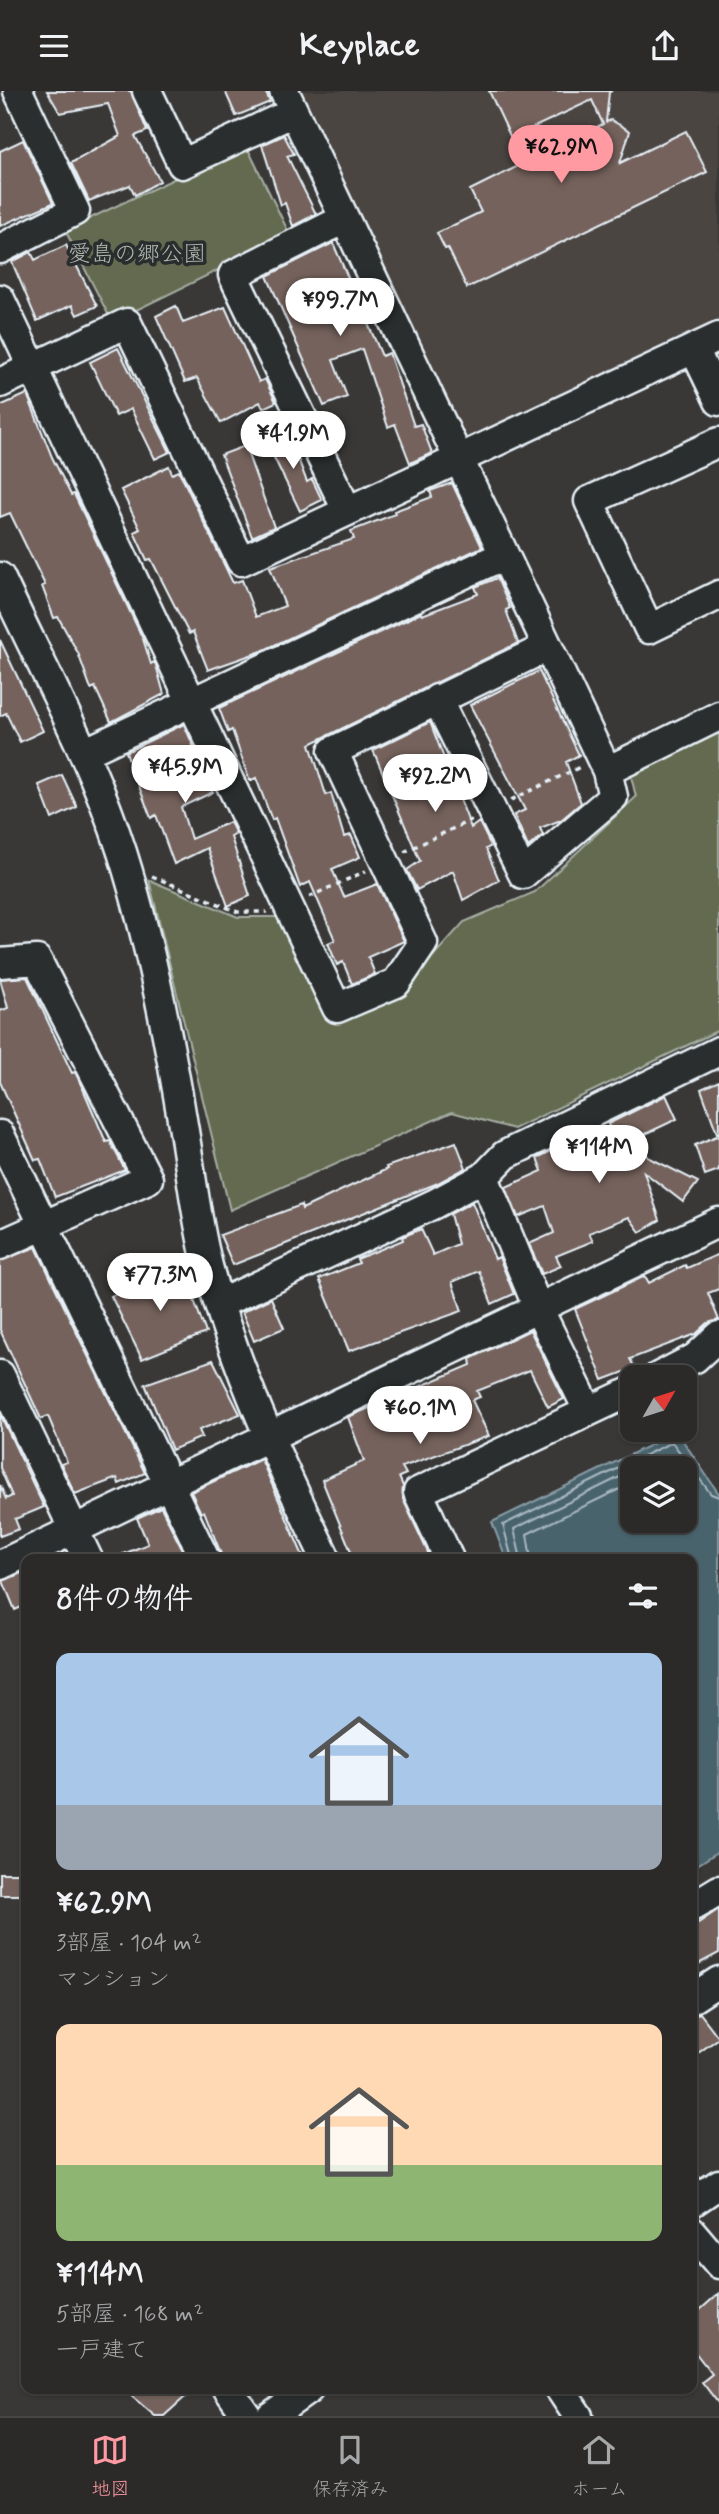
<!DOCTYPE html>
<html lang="ja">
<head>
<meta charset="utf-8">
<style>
  body { margin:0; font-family:Mynerve,"Klee One",sans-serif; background:#333231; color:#f1f3f6; height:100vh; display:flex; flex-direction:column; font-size:26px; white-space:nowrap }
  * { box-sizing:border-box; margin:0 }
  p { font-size:23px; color:#a6a7a8 }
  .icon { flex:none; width:38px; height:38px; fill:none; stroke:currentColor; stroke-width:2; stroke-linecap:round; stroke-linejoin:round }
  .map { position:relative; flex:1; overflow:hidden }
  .side { position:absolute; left:21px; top:1463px; width:676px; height:840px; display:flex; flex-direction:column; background:#2b2a29; border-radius:14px; box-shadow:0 2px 5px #0004,0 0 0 2px #474646 }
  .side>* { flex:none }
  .needle { width:46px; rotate:51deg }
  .buttons { position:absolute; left:620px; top:1274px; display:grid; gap:14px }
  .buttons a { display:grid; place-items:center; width:77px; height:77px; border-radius:14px; background:#2b2a29; box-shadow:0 2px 5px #0004,0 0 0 2px #474646; font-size:35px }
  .price { position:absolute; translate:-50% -60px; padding:0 16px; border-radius:24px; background:#fff; color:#222; font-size:23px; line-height:46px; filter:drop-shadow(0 2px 4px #0008) }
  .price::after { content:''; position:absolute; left:50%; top:42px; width:21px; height:16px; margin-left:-10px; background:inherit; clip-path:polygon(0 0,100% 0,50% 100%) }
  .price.on { background:#ff9aa2; color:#111 }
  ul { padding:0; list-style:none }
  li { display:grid; align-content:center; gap:14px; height:371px; padding:0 35px }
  li span { display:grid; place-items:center; height:217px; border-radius:14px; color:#555 }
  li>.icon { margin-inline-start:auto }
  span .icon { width:126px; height:126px; fill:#fffc; stroke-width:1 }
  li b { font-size:30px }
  h2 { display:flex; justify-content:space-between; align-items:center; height:84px; padding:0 35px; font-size:30px }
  header { display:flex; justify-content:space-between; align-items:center; height:91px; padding:0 35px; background:#2b2a29; font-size:32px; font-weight:700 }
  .dock { display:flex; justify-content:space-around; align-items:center; height:98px; border-top:2px solid #474646; background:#2b2a29; font-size:19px; color:#a6a7a8 }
  .dock a { display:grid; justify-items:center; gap:4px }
  .dock .on { color:#ff9aa2 }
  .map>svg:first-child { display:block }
  .built { fill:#4b4542 }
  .green { fill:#646b50; stroke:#a6aea4; stroke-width:2 }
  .water { fill:#49636d; stroke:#899ca5; stroke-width:2; fill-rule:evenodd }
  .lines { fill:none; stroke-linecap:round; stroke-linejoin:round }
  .shore { stroke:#a8b8c0; stroke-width:2 }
  .building { fill:#74625c; stroke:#e8f1f8; stroke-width:2 }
  .minor-casing { stroke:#e8f1f8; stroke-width:33 }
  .path { stroke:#e8f1f8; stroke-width:3.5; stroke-dasharray:5 5; stroke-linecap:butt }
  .minor { stroke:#2a2d2e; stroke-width:28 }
  .labels { text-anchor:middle; stroke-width:7; stroke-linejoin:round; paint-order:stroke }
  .park-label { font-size:23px; fill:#adb5ac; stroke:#2a2d2e }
</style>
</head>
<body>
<header><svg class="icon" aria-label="menu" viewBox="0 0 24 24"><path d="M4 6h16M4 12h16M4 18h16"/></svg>Keyplace<svg class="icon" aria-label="share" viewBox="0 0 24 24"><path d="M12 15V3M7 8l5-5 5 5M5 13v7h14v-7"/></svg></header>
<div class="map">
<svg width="719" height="2325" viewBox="0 0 719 2325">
  <rect width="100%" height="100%" fill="#393837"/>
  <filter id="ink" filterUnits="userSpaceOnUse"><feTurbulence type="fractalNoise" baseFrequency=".0143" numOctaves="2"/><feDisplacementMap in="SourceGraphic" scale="14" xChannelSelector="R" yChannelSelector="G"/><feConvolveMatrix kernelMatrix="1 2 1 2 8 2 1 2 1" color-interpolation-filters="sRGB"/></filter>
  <g filter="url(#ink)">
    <!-- built -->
    <path class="built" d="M 299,0 L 719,0 L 719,229 L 468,348 Z"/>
    <!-- green -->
    <path class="green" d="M 246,54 L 290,144 L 112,231 L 65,139 Z
      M 719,637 L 719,939 L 514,1038 L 452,1021 L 230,1119 L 149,789 L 238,826 L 283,826 L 332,928 L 400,902 L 464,831 L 535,801 L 636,706 L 630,681 Z"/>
    <!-- water -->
    <path class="water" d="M 677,1341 L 719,1403 L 719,1760 L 691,1778 L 691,1468 L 506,1468 L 492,1431 ZM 632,1377 L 684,1377 L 684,1430 L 632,1430 Z"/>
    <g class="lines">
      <!-- shore -->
      <path class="shore" d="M 512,1468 L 503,1434 L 672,1351 L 711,1403 L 719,1406
        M 521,1468 L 514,1438 L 632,1380
        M 531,1468 L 527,1443 L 632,1392"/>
    </g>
    <!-- building -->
    <path class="building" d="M 47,0 L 131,0 L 147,40 L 135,45 L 160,90 L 135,104 L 130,94 L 89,110 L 71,72 L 120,45 L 108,13 L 60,22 Z
      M 225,0 L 265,0 L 270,11 L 236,25 Z
      M 489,0 L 612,0 L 609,1 L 606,31 L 611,29 L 630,40 L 620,72 L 686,40 L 707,81 L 467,197 L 448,157 L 445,158 L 437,142 L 481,121 L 470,99 L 603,33 L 592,9 L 511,47 Z
      M 284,44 L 294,63 L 287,65 L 316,123 L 293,135 L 285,112 L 281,114 L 262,54 Z
      M 23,49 L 53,112 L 0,135 L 0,60 Z
      M 333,152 L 382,265 L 389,262 L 414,335 L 421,333 L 432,362 L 410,372 L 395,333 L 388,336 L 362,258 L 333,269 L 347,306 L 324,315 L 267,185 Z
      M 66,154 L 97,215 L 77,224 L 72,214 L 37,230 L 12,171 L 31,161 L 35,169 Z
      M 176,215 L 183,232 L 225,216 L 259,291 L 265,288 L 276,311 L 263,317 L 260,311 L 221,332 L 197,287 L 185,291 L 156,225 Z
      M 118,257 L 170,361 L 155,368 L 131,318 L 116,325 L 90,271 Z
      M 27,303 L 52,366 L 71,404 L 74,403 L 143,548 L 151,573 L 154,571 L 156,574 L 164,603 L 111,631 L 95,596 L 91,598 L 78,562 L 58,526 L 54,527 L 42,495 L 45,494 L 10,422 L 0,426 L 0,315 Z
      M 287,339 L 307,391 L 312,388 L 322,409 L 300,420 L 265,348 Z
      M 245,355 L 274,436 L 252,446 L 221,364 Z
      M 169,375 L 172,383 L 179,380 L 233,492 L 242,489 L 256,526 L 285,515 L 270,476 L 354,448 L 351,440 L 395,423 L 394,420 L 432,406 L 430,400 L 452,392 L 482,456 L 262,560 L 208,579 L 193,541 L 189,543 L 151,468 L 147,469 L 134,441 L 140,438 L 121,399 Z
      M 497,487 L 510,517 L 506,519 L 518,552 L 310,653 L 326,704 L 331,702 L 344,746 L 351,744 L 360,766 L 332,778 L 344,806 L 377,793 L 404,850 L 368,866 L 375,883 L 352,893 L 343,871 L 337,874 L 328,852 L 335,849 L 310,791 L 300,796 L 275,727 L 272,729 L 256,687 L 250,690 L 232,639 L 228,641 L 219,617 L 421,522 L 422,524 L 478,503 L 475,496 Z
      M 0,549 L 43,640 L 20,651 L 6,622 L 0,625 Z
      M 539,580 L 579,664 L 566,671 L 581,712 L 561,729 L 540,737 L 543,744 L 528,756 L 514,724 L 525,719 L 470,614 Z
      M 430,631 L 471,737 L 479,731 L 491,755 L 486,758 L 499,789 L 463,809 L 453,780 L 417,799 L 407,779 L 420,770 L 373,659 Z
      M 184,633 L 213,701 L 181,716 L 191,748 L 230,731 L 236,743 L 231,746 L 250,805 L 228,815 L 207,757 L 174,773 L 156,724 L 151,727 L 126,661 Z
      M 62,684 L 77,716 L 52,728 L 39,694 Z
      M 27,886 L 72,982 L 75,981 L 81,993 L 106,1051 L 110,1050 L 125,1079 L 55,1106 L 40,1068 L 35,1069 L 0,991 L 0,920 L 8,917 L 0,888 Z
      M 719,990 L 719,1042 L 717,1042 L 701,998 Z
      M 666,1004 L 677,1028 L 639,1046 L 648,1066 L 698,1091 L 683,1111 L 644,1081 L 660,1129 L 640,1141 L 629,1126 L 589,1142 L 593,1150 L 556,1165 L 561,1175 L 542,1183 L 529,1153 L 554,1142 L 545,1115 L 518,1126 L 506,1096 L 542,1080 L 537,1067 L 565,1053 L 571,1065 L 613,1046 L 608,1033 Z
      M 719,1044 L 719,1079 L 705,1084 L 695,1054 Z
      M 456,1051 L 466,1077 L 438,1092 L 233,1174 L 220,1144 L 301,1114 L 302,1118 L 387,1078 L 386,1076 Z
      M 472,1111 L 495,1168 L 499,1166 L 514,1203 L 492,1213 L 479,1180 L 452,1191 L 462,1220 L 349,1260 L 319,1188 L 359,1172 L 357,1168 L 403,1149 L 402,1146 L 421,1138 L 433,1164 L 458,1153 L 450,1123 Z
      M 36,1156 L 72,1232 L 145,1382 L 119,1393 L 117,1387 L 75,1403 L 61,1373 L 67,1371 L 48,1325 L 41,1328 L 0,1239 L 0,1170 Z
      M 719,1163 L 719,1198 L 708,1202 L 719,1229 L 708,1232 L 696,1243 L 630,1268 L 635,1277 L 603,1289 L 575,1218 L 645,1185 L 649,1192 L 685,1174 L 687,1177 Z
      M 182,1176 L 206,1242 L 142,1268 L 111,1205 Z
      M 271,1207 L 284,1237 L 254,1250 L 242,1221 Z
      M 530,1239 L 564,1308 L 548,1316 L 530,1279 L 477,1300 L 480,1306 L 472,1309 L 489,1345 L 402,1376 L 406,1383 L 399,1386 L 403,1395 L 403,1408 L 431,1468 L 354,1468 L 322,1389 L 364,1370 L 348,1326 L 471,1274 L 470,1268 Z
      M 213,1269 L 240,1323 L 199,1339 L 202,1346 L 172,1359 L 145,1293 Z
      M 0,1323 L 44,1416 L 15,1428 L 19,1438 L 0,1445 L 0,1394 L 6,1408 L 12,1405 L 0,1377 Z
      M 261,1368 L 303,1465 L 295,1468 L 223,1468 L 204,1420 L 201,1422 L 191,1401 Z
      M 161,1416 L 187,1468 L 111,1468 L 148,1453 L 137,1427 Z
      M 26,1480 L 26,1514 L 15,1519 L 3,1490 Z
      M 0,1782 L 26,1782 L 26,1804 L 0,1804 Z
      M 719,1818 L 719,1862 L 691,1877 L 691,1837 Z
      M 700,1922 L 719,1947 L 691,1967 L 691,1925 Z
      M 719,2202 L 719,2313 L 702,2291 L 712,2283 L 691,2256 L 691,2227 Z
      M 123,2298 L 194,2298 L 164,2325 L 155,2325 Z"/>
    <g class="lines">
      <defs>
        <path id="minor" d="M 147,0 L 182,73 L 294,21
          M 284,0 L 607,680
          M 344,128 L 233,184 L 347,419
          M 0,158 L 75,120 L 18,0
          M 0,208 L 337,917 L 396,892 L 423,852 L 333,660 L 547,556
          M 694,258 L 719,310
          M 0,292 L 127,232 L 241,470 L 719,246
          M 719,351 L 589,410 L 649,538 L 719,504
          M 0,486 C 42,577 91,665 122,761 C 150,850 168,942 183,1034 C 191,1080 196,1129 208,1175 C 235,1278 280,1372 326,1468
          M 437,608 L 523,783 L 613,706 L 607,680 L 719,625
          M 84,662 L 504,464
          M 0,872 L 37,869 L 148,1088 L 0,1154
          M 0,1044 L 205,1468
          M 484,1086 L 538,1217 L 588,1319
          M 219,1213 L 434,1113 L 484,1086 L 505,1064 L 719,960
          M 0,1284 L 88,1468
          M 658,1286 L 695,1267 L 719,1245
          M 449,1468 L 418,1401 L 632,1300
          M 0,1474 L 719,1131
          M 691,1816 L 719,1799
          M 691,1908 L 719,1890
          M 691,2112 L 719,2093
          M 691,2140 L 719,2173
          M 228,2298 L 247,2325
          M 560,2298 L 578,2325
          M 271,2325 L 309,2298"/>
      </defs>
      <!-- minor casing -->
      <use href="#minor" class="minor-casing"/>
      <!-- path -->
      <path class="path" d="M 511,709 L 580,676
        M 404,761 L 473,728
        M 152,785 L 238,821 L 267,821
        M 309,806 L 366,780"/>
      <!-- minor -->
      <use href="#minor" class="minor"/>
    </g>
  </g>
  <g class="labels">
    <!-- park labels -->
    <g class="park-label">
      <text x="137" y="170">愛島の郷公園</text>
    </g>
  </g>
</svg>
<div class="buttons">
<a><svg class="needle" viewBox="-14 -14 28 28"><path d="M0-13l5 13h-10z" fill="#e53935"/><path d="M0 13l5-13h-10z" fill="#a6a7a8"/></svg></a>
<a><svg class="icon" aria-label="layers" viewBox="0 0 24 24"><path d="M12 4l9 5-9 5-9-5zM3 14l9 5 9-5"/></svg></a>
</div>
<b class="price on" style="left:561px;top:94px">¥62.9M</b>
<b class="price" style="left:340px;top:247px">¥99.7M</b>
<b class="price" style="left:293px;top:380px">¥41.9M</b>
<b class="price" style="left:185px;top:714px">¥45.9M</b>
<b class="price" style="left:435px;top:723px">¥92.2M</b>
<b class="price" style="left:599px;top:1094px">¥114M</b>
<b class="price" style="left:160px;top:1222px">¥77.3M</b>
<b class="price" style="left:420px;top:1355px">¥60.1M</b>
<section class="side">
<h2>8件の物件<svg class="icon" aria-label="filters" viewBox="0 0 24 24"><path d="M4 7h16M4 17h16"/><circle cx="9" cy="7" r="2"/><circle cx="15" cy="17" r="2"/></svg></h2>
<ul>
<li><span style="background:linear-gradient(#a9c7e8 70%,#9aa5b1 0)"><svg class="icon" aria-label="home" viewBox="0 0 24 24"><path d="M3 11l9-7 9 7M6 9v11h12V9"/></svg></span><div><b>¥62.9M</b><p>3部屋 · 104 m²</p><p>マンション</p></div></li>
<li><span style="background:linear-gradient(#ffd9b3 65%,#8fb573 0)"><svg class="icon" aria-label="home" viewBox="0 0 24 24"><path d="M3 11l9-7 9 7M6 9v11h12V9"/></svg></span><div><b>¥114M</b><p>5部屋 · 168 m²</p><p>一戸建て</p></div></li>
</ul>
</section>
</div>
<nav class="dock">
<a class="on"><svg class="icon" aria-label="map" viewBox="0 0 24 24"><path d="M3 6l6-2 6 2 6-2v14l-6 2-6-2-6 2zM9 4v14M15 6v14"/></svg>地図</a>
<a><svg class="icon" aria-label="saved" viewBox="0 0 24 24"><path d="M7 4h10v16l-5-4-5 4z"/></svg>保存済み</a>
<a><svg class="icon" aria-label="home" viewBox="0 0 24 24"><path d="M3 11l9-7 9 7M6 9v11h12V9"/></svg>ホーム</a>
</nav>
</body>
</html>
